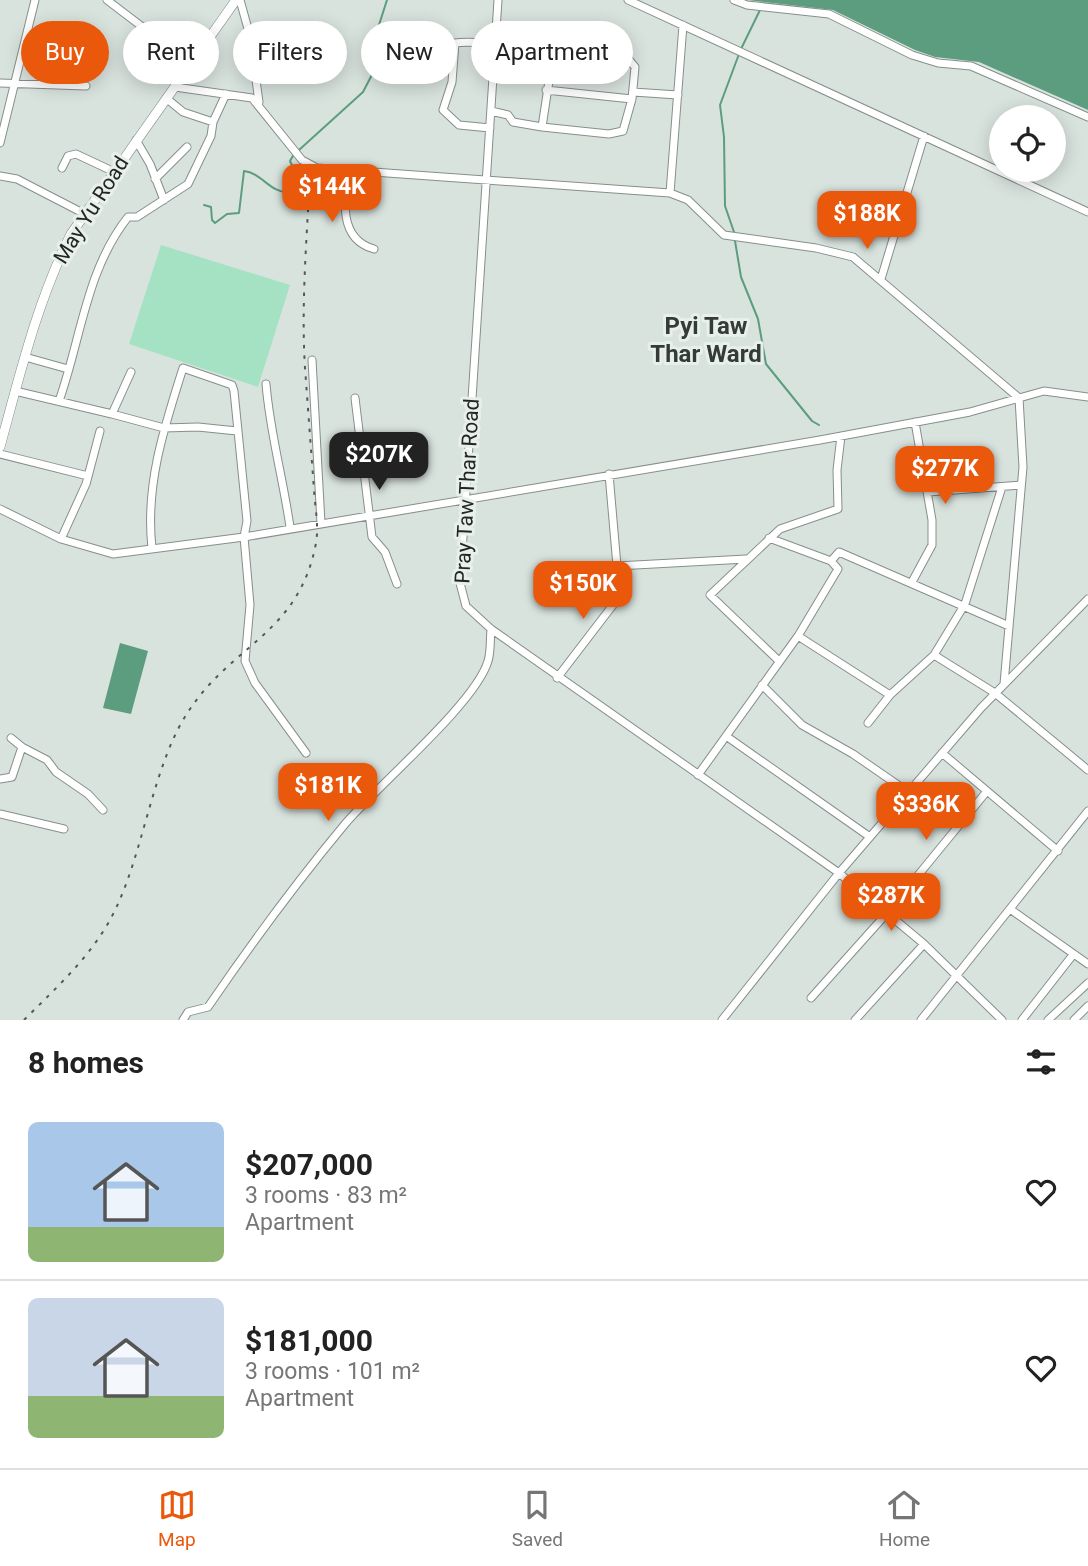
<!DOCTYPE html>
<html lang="en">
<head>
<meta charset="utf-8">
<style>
  body { margin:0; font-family:Roboto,sans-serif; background:#f2f2f2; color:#222; height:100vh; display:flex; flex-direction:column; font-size:26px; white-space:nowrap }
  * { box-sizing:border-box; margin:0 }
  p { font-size:23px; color:#767676 }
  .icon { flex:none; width:38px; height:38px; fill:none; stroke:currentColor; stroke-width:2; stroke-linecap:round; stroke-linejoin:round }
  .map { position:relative; height:1020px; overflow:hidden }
  .side { display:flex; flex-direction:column; background:#fff; flex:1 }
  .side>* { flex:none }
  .top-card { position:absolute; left:21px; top:21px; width:700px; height:63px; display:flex; gap:14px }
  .buttons { position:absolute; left:989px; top:105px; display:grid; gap:14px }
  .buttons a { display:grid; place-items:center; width:77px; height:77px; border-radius:50%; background:#fff; box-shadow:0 4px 18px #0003; font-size:35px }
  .price { position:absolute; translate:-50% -60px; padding:0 16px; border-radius:14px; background:#ea580c; color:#fff; font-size:23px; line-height:46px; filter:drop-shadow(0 2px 4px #0008) }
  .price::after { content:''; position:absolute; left:50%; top:42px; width:21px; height:16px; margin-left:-10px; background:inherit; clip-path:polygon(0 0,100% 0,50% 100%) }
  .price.on { background:#222; color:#fff }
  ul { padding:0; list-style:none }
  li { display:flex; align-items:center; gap:21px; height:175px; padding:0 28px }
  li+li { border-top:2px solid #e0e0e0 }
  li span { display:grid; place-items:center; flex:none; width:196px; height:140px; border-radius:10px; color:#555 }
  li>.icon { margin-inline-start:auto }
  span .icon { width:84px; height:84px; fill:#fffc; stroke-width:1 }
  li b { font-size:30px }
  h2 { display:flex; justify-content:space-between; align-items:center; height:84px; padding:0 28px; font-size:30px }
  .pill { padding:0 24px; border-radius:32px; background:#fff; box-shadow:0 4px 18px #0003; font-size:24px; line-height:63px }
  .pill.on { background:#ea580c; color:#fff }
  .dock { display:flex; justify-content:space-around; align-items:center; height:98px; border-top:2px solid #e0e0e0; background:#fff; font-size:19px; color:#767676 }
  .dock a { display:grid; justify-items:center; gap:4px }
  .dock .on { color:#ea580c }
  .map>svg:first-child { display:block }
  .green { fill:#a4e2c3 }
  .water { fill:#5c9d7f }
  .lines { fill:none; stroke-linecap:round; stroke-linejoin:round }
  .stream { stroke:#5c9d7f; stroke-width:2 }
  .minor-casing { stroke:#868f8b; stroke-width:9 }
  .major-casing { stroke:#868f8b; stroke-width:10 }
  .minor { stroke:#fff; stroke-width:7 }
  .major { stroke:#fff; stroke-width:9 }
  .rail { stroke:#545957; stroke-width:2; stroke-dasharray:3.5 7; stroke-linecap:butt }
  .labels { text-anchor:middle; stroke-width:6; stroke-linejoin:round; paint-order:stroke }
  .street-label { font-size:21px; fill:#232625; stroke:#e7f0eb }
  .quarter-label { font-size:24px; font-weight:bold; fill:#353c38; stroke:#e7f0eb }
</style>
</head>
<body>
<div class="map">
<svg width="1088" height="1020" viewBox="0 0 1088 1020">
  <rect width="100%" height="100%" fill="#d9e3de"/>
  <!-- green -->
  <path class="green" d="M 161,245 L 290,285 L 258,387 L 129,344 Z"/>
  <!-- water -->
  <path class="water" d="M 748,0 L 1088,0 L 1088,110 L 979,62 L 935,57 L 915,50 L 833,10 Z
    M 120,643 L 148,651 L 131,714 L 103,708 Z"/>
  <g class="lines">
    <!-- stream -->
    <path class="stream" d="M 741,49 L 760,10
      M 299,150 L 363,92 L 377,65 L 378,28 L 387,0
      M 204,205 L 211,207 L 212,220 L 215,223 L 227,214 L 239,213 L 244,171 C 262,173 271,194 289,192 L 295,172 L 290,161 L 294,154
      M 734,232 L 725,206 L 724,137 L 720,105 L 739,54
      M 735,241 L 741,277 L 758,319 L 766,364 L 812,421 L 819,425"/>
    <defs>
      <path id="minor" d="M 107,0 L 191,64
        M 240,0 L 250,36 L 259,102
        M 498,0 L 460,583 L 466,606 L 491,629 L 839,873 L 924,944 L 1002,1020
        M 628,0 L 1088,212
        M 734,0 L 747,5 L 829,14 L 912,55 L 938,63 L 971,66 L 1088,117
        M 493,69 L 548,77
        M 0,83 L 86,86
        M 175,87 L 252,98 L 302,160 L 317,168 L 670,193 L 683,25
        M 546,90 L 632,99
        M 633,92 L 678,95
        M 491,111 L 508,115 L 513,122 L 542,127 L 554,48 L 569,34 L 625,55 L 635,67 L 632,99 L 623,131 L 609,134 L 542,127
        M 213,122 L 226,94
        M 490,128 L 459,125 L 443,110 L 452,82 L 455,43 C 469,41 483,44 496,42 C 526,38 527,27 554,48
        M 136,140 L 150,164 L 164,200
        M 0,143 L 35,0
        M 62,168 L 68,156 L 76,154 L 108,169
        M 349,171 C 344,199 338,239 374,249
        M 0,176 L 17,179 L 79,211
        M 155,179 L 187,147
        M 670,193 L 688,200 L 724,235 L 816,248 L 853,257 L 1019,398 L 1044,391 L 1088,397
        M 881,279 L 924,136
        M 25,357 L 68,369
        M 312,360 L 321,523
        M 266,384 C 270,433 283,478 290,527
        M 15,391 L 112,414 L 131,372
        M 355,398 L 372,537 L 385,552 L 397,584
        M 59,401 C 81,339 86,270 128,217 L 137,217 L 188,184 L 211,136 L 213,122 L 183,112 L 166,98
        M 112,414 L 164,428 L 198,427 L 237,431
        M 0,454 L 88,476
        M 609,474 L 617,566 L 746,559
        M 928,492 L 1021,485
        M 0,509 L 61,539 L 113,554 L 244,537 L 820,440 L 970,412 L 1019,398 L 1023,467 L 1004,684
        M 769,538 L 831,561
        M 61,539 L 86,484 L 100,431
        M 152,548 C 145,485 164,428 183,368 L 232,385 L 234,391 L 247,521 L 244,537 L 250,605 L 245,661 L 255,683 L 306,753
        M 912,582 L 932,545 L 932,520 L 915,422
        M 798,636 L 890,695 L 934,655 L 965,604 L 1002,487
        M 934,655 L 995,693 L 1088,770
        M 779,661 L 710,595 L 780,529 L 838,509 L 837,470 L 841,436
        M 557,678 L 616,601 L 617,566
        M 762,685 L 802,725 L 853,754 L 908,792
        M 868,723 L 890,695
        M 726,736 L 870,837
        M 22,747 L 47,760 L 56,772 L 88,794 L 103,810
        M 942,753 L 1058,851
        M 698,775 L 798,636 L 838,569 L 831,561 L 839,552 L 1009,626
        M 0,779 L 12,777 L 22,747 L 11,738
        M 0,814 L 64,829
        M 1010,909 L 1088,964
        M 811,998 L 888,912 L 987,791
        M 183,1020 L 188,1012 L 208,1007 C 251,944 296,883 345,824 C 377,786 476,703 488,661 C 491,652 490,639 491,629
        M 722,1020 L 839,873 L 981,708 L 1088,599
        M 855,1020 L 924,944
        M 921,1020 L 1088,811
        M 1022,1020 L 1072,956
        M 1048,1020 L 1088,983
        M 1074,1020 L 1088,1006"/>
      <path id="major" d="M 0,447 C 20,374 37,302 71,234 L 236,0"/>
    </defs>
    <!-- minor casing -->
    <use href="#minor" class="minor-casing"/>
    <!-- major casing -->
    <use href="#major" class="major-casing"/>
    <!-- minor -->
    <use href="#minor" class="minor"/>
    <!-- major -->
    <use href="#major" class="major"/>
    <!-- rail -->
    <path class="rail" d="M 24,1020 C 60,984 96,952 117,906 C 144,848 154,763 188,712 C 232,644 299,634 316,543 C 319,526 315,507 314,490 C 311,449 308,409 305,368 C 301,303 307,238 310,172"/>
  </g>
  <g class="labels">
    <!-- street labels -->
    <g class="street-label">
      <text transform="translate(91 210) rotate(-58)" y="7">May Yu Road</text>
      <text transform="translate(467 491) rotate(-87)" y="7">Pray Taw Thar Road</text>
    </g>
    <!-- quarter labels -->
    <g class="quarter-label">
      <text x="706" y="334">Pyi Taw<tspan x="706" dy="28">Thar Ward</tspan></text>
    </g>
  </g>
</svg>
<div class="buttons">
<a><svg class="icon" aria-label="locate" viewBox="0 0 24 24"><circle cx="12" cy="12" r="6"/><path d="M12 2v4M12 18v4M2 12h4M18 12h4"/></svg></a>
</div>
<b class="price" style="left:332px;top:224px">$144K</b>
<b class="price" style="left:867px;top:251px">$188K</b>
<b class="price on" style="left:379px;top:492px">$207K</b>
<b class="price" style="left:945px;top:506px">$277K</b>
<b class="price" style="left:583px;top:621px">$150K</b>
<b class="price" style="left:328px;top:823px">$181K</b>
<b class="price" style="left:926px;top:842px">$336K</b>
<b class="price" style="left:891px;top:933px">$287K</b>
<div class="top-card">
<a class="pill on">Buy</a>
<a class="pill">Rent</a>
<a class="pill">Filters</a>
<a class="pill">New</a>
<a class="pill">Apartment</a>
</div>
</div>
<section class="side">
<h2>8 homes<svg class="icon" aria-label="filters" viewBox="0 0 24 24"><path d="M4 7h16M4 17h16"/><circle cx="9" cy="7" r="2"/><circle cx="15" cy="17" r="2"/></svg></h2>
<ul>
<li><span style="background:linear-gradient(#a9c7e8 75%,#8fb573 0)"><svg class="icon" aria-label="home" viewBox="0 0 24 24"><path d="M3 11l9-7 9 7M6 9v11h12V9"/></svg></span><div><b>$207,000</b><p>3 rooms · 83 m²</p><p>Apartment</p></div><svg class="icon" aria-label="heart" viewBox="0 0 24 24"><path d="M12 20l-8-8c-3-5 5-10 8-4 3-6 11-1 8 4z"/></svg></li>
<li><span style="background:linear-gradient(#c9d6e8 70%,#8fb573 0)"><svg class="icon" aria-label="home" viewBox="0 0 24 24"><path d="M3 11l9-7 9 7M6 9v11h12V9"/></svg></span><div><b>$181,000</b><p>3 rooms · 101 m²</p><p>Apartment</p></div><svg class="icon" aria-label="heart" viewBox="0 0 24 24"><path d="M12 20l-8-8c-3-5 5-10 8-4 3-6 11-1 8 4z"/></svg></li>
</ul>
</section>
<nav class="dock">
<a class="on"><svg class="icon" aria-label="map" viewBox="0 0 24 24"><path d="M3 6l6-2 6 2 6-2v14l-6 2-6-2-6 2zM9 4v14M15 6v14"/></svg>Map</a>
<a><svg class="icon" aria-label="saved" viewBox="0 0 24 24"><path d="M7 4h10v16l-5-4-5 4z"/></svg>Saved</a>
<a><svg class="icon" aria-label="home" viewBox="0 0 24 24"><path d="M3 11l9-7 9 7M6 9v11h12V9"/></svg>Home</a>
</nav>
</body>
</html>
